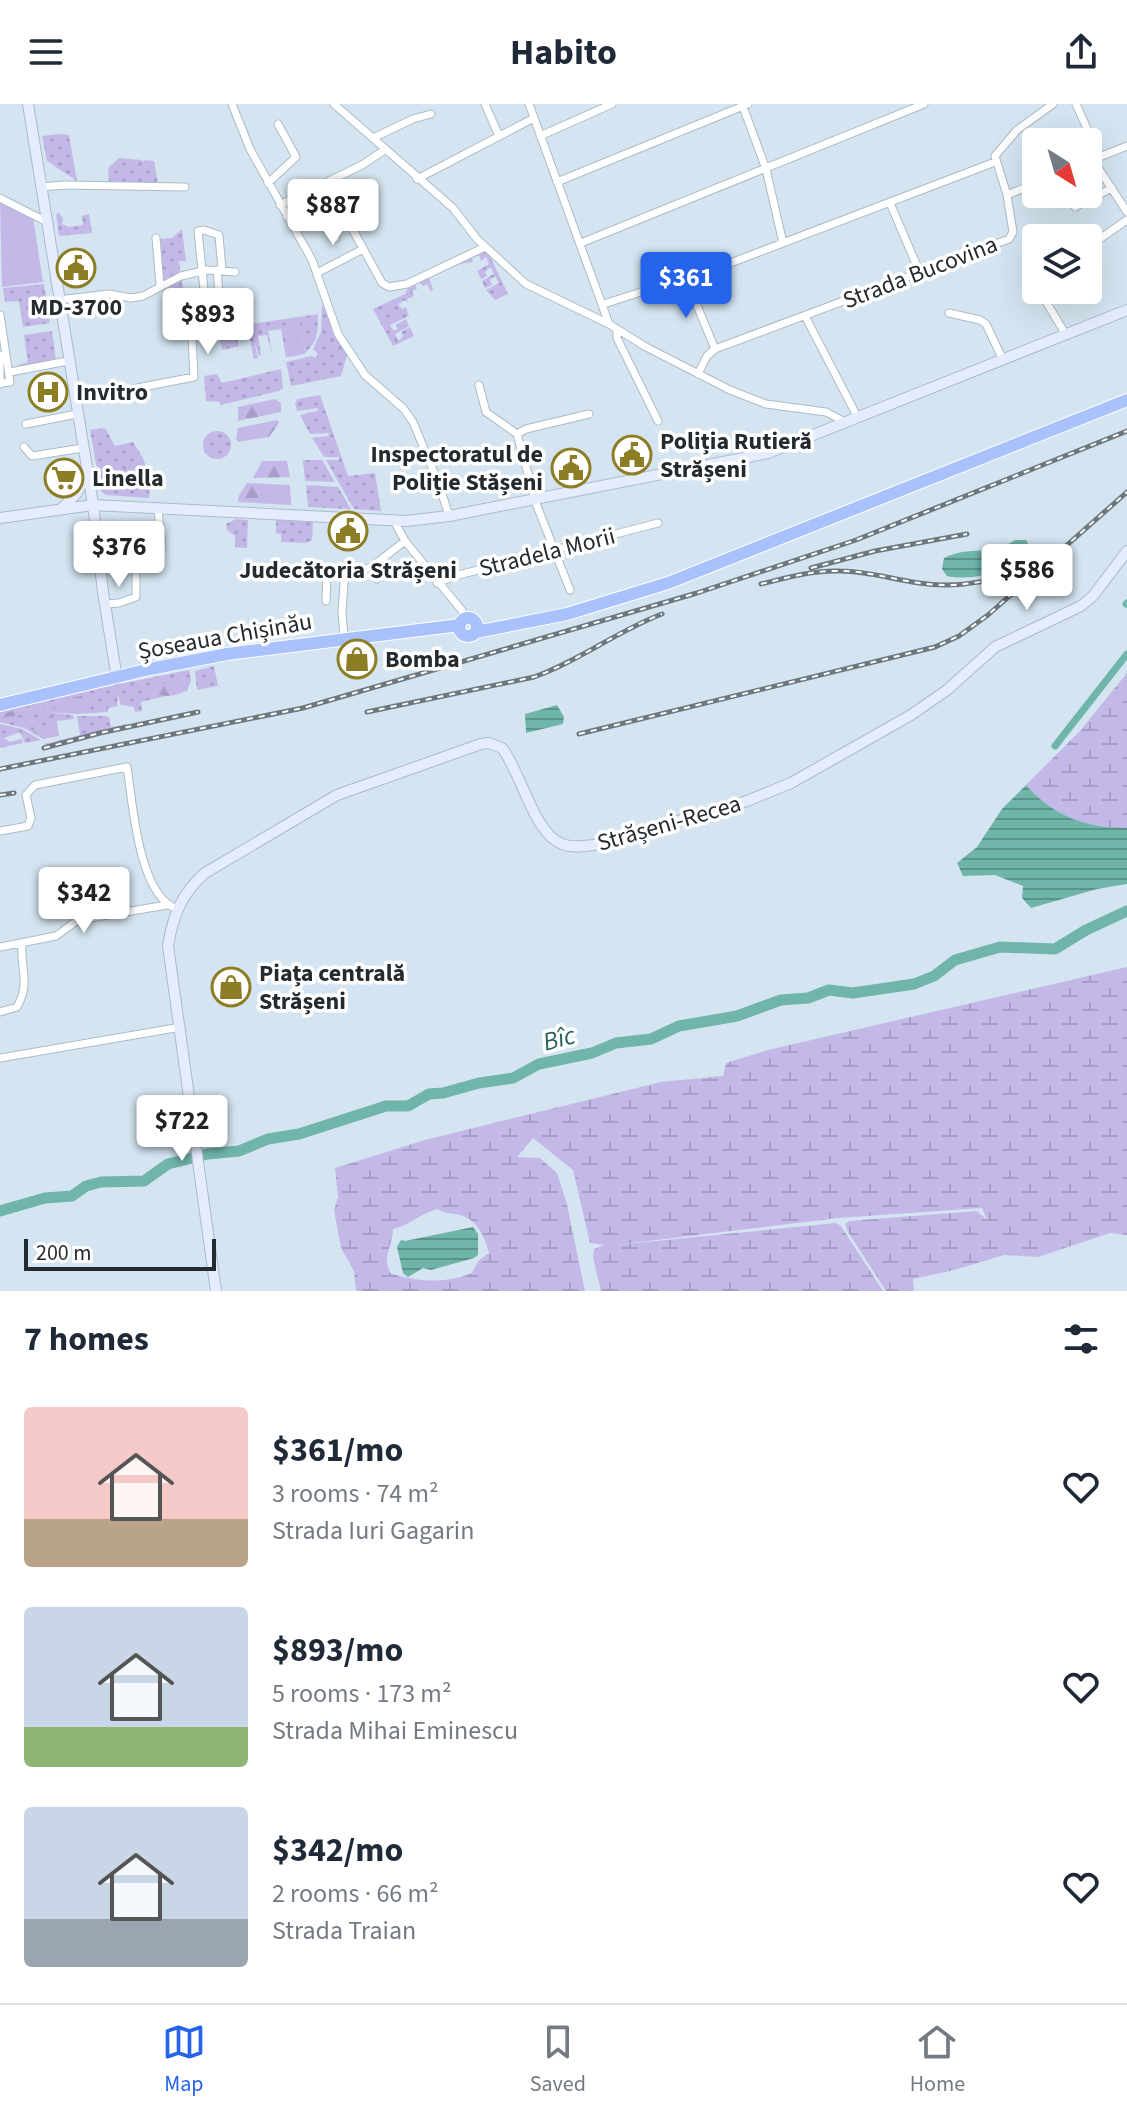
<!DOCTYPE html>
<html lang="en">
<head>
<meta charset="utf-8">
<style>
  body { margin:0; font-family:"Source Sans 3",sans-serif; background:#f2f2f3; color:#1f2937; height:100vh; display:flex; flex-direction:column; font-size:30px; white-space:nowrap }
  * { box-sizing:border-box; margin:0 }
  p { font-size:26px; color:#747a83 }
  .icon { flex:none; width:44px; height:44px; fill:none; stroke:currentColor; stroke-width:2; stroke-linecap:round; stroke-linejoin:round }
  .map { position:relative; height:1187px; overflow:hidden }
  .panel { display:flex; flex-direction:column; background:#fff; flex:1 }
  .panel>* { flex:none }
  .needle { width:52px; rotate:143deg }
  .buttons { position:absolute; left:1022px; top:24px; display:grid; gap:16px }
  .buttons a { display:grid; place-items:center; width:80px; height:80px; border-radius:8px; background:#fff; box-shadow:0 8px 32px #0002; font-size:40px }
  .scale { position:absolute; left:24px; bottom:20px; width:192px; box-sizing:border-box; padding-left:8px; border:4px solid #242a2e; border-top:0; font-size:22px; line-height:28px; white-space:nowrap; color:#242a2e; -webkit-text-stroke:6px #fff; paint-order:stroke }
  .price { position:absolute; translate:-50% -68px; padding:0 18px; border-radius:8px; background:#fff; color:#222; font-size:26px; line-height:52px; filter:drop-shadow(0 2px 4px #0008) }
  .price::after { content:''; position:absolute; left:50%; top:48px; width:24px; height:18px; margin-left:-12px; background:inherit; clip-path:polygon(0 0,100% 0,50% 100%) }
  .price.selected { background:#2563eb; color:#fff }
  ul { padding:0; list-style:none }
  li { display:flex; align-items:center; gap:24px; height:200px; padding:0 24px }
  li span { display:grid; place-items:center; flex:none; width:224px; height:160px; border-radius:8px; color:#555 }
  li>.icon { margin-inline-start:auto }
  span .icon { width:96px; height:96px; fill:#fffc; stroke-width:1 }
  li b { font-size:34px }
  h2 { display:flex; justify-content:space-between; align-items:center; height:96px; padding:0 24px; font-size:34px }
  header { display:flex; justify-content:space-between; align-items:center; height:104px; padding:0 24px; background:#fff; font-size:36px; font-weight:700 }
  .dock { display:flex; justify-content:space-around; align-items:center; height:112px; border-top:2px solid #e0e1e3; background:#fff; font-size:22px; color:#747a83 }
  .dock a { display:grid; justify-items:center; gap:4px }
  .dock .selected { color:#2563eb }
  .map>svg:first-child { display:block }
  .grass { fill:url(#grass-dots) }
  .forest { fill:url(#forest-firs) }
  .wetland { fill:url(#wetland-marsh); fill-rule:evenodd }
  .park { fill:#c3b8e8 }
  .water { fill:url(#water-rules) }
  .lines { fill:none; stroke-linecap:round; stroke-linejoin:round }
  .canal { stroke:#6fb5aa; stroke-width:7 }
  .river { stroke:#6fb5aa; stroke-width:11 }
  .street-casing { stroke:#abbbc6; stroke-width:9 }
  .secondary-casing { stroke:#abbbc6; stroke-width:12 }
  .highway-casing { stroke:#fff; stroke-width:14 }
  .street { stroke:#fff; stroke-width:7 }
  .secondary { stroke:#e5ecfe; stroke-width:10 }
  .highway { stroke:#a9c1fd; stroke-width:12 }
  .rail-casing { stroke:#6d777e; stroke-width:5 }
  .rail { stroke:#fff; stroke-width:2; stroke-dasharray:6; stroke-linecap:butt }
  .labels { text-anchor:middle; stroke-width:7; stroke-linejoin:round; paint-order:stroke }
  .street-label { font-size:24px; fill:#242a2e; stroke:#fff }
  .poi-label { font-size:24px; font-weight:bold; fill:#242a2e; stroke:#fff; text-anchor:start }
  .water-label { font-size:26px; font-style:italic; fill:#286159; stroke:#fff }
</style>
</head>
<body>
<header><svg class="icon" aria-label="menu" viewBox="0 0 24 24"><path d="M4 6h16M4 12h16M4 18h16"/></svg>Habito<svg class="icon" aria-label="share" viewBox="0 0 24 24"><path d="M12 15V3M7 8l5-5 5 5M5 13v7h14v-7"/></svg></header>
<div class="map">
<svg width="1127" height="1187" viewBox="0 0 1127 1187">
  <defs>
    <pattern id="grass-dots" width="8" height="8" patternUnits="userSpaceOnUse" patternTransform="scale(2)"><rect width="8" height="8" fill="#c3b8e8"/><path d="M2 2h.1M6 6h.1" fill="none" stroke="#a79ec7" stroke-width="1.8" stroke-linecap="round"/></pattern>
    <pattern id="forest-firs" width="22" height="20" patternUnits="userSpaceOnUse" patternTransform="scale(2)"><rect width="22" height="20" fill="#c3b8e8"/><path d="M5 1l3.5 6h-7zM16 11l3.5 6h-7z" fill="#a79ec7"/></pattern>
    <pattern id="wetland-marsh" width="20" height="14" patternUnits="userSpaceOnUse" patternTransform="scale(2)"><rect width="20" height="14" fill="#c3b8e8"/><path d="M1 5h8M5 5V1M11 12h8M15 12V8" fill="none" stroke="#a79ec7"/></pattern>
    <pattern id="water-rules" width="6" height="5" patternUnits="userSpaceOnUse" patternTransform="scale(2)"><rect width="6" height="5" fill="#6fb5aa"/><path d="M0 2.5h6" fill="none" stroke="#5b938b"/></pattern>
  </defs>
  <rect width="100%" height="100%" fill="#d4e5f1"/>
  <!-- grass -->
  <path class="grass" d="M 59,30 L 69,31 L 77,77 L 47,57 L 42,32 Z
    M 119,54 L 142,56 L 143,58 L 145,56 L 154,57 L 158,80 L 109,80 L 108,64 Z
    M 59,109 L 63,114 L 62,120 L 69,123 L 83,121 L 82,112 L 89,110 L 92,129 L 59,132 L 56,110 Z
    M 182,125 L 186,157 L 179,157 L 180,168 L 162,178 L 158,135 L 172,134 Z
    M 481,148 L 489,150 L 508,190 L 495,196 L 486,186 L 499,179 L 495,172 L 490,176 L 492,181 L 485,184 L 482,177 L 494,170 L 490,163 L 485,168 L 487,172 L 481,175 L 477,167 L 489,160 L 486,153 L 481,157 L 479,151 L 472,154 L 473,158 L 460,160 L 429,174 L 433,185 L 431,188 L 427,180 L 423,182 L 420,178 L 415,180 L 417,185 L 412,187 L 414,192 L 407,195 L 408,199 L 405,196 L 398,200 L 402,205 L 406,203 L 409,212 L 390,221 L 394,227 L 398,225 L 396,221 L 406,215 L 409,222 L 395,230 L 399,237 L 403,232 L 401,228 L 410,223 L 414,232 L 393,242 L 373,205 L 405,190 L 410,180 Z
    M 182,175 L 186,213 L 179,212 L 173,215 L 173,206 L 165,195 L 173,193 L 172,185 L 163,186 L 162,184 Z
    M 44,180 L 50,219 L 23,223 L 19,197 L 5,198 L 3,184 Z
    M 322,200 L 347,251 L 341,272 L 291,282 L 286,258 L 311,252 L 316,254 L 318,250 L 313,245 L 321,228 Z
    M 318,210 C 318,227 318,238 305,249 L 300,219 L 284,221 L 288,253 L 286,253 L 281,225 L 268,227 L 272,250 L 267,231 L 258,232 L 261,251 L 259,252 L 253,233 L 258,254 L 254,255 L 248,226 L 236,228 L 239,242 L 222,246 L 218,225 Z
    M 52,227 L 56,257 L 14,263 L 28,258 L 24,231 Z
    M 281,265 L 283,284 L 279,287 L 221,301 L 220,298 L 206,297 L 204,272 L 217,270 L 222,279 Z
    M 320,291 L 348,372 L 375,369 L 381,407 L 354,405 L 326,356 L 339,356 L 339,353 L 324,353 L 312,334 L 328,332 L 329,329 L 310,330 L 300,311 L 317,307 L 318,304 L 297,307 L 295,299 L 298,295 Z
    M 105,324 L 115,342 L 133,338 C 143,354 152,364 140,380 L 150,381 L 149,394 L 106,391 L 101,387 L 90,326 Z
    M203 341a14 14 0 1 1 28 0a14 14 0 1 1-28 0Z
    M 303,356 L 322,356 L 335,378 L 305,377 Z
    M 306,381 L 338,383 L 351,405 L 308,403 Z
    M 236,415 L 248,416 L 247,444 L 235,443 L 235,432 L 227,426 L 226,420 Z
    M 276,416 L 313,418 L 312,436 L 306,439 L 281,438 L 281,430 L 276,429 Z
    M 214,562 L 218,582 L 197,586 L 195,567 Z
    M 189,566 L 191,576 L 187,587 L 141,598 L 142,607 L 135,608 L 134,603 L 121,601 L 118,591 L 117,602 L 108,604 L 108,608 L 77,610 L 45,608 L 73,611 L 74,615 L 57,617 L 59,632 L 43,635 L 24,624 L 0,618 L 0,608 L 85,587 Z
    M 77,612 L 106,612 L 109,613 L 111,623 L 127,620 L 128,623 L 46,642 L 44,640 L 80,631 Z
    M 0,620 L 22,625 L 41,636 L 25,639 L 20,628 L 4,634 L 10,638 L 22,635 L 23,639 L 0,644 Z"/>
  <!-- forest -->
  <path class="forest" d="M 275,295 L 281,299 L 281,308 L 238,317 L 238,303 Z
    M 277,316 L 279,319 L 269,333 L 238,338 L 236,335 L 238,324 Z
    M 262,357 L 287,357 L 290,373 L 253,374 Z
    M 247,379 L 290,381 L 291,401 L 238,398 L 239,391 Z
    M 184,574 L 186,585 C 177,594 164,593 153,589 L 150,583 L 153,579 L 172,579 Z
    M 94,589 L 90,608 L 80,605 L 66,607 L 52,604 L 36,606 L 30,616 L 33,621 L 45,625 L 49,613 L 51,613 L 57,625 L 55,631 L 44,634 L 24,620 L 22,611 L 0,614 L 0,610 Z"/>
  <!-- wetland -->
  <path class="wetland" d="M 1127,569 L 1127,724 C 1086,724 1053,712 1026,681 L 1080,627 Z
    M 1127,863 L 1127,1131 L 1110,1129 L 1038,1153 L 1004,1151 L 954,1166 L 913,1175 L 914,1187 L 886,1187 L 848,1128 L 845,1120 L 849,1117 L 977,1107 L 987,1116 L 982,1104 L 838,1114 L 615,1141 L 836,1119 L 841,1122 L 883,1187 L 601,1187 L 593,1153 L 594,1145 L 604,1141 L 590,1139 L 573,1066 L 533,1034 L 517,1053 L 540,1054 L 557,1069 L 567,1100 L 585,1187 L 356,1187 L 354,1167 L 341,1144 L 334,1106 L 338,1093 L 335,1064 L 425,1036 L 661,978 L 723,972 L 726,959 L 768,946 ZM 438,1105 C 449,1112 453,1108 463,1112 C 479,1118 485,1134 489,1149 L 478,1157 L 472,1169 C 446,1180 417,1178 390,1169 C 382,1150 393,1142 393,1125 C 410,1121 421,1109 438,1105 Z"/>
  <!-- park -->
  <path class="park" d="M 0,97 L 33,113 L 43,178 L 2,183 Z
    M 300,218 L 305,250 L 288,253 L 284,221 Z"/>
  <!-- water -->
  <path class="water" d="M 1015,436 L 1026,436 L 1035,453 C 1010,465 975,478 947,472 L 942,465 L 944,454 C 969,441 992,453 1015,436 Z
    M 557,601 L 564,613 L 563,620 L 526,629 L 525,610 Z
    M 1026,681 C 1053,712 1086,724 1127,724 L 1127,780 L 1097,785 L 1031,804 L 1022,794 L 1023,782 L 995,771 L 963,772 L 957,759 L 977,743 L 1002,705 Z
    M 473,1123 L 478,1130 L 478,1151 L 474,1154 L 431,1166 L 423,1164 L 408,1173 L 403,1169 L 397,1143 L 401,1136 L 405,1137 Z"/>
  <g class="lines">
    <!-- canal -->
    <path class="canal" d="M 1126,500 L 1127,499
      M 1055,642 L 1127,550"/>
    <!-- river -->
    <path class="river" d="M 0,1107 L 45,1094 L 72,1092 L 86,1082 L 101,1078 L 144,1077 L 168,1060 L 208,1050 L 239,1047 L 268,1035 L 299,1030 L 386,1002 L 408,1002 L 429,990 L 443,989 L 479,979 L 513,974 L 539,960 L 592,949 L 616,939 L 651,935 L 679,922 L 737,912 L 781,896 L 808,894 L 829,886 L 853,889 L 914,880 L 934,872 L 955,856 L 1000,843 L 1055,845 L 1086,826 L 1127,807"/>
    <defs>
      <path id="street" d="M 232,0 L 250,45 L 312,156 L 338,230 L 365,271 L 404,305 L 413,318 L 440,383 L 449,412
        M 334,0 L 453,104 L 477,135 L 526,180 L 609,220 L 646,243 L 730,286 L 766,300 L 826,308 L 845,318
        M 485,0 L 499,32
        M 529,0 L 609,220
        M 742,0 L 766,65 L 783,139
        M 1076,0 L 1089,29 L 1094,56
        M 540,32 L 612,0
        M 373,34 L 413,15 L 431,10
        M 1092,56 L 1127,42
        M 1093,56 L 1127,108
        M 417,75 L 534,14
        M 557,78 L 748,0
        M 268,79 L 296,53 L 278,20
        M 40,83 L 65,81 L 185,83
        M 1007,91 L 995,52 L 1017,26 L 1053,0
        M 0,94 L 45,117
        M 890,99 L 920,169
        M 280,101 L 362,61 L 386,45
        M 1075,103 L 1112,84
        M 287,113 L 313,100 L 336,134
        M 364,121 L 353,126 L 382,179 L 389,183 L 407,180 L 485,143
        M 156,134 L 160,181
        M 581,139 L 924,0
        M 1088,143 L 1127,116
        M 317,169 L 363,145
        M 686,175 L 715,245
        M 1039,186 L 1066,231
        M 58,196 L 109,190 L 131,194 L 143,192 L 181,172 L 207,166 L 235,168
        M 604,200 L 733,158 L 995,58
        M 949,209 L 980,216 L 986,220 L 1003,256
        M 0,211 L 10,278 L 1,279
        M 805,212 L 858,314
        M 207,215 L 221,213 L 217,166
        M 208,225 L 198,127 L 204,126 L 219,131 L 222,166
        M 617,225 L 617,234 L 658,317
        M 0,251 L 0,280
        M 10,268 L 68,257
        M 698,270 L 707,252 L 715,245 L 1009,135 L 1013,128 L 1007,91 L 1036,79
        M 479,281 L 486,308 L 517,330 L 537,402 L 570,486
        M 75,296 L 194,273 L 192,232
        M 26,320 L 77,310
        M 517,330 L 526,325 L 589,310
        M 24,343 L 32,352 L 83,344
        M 158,406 L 162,444
        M 393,415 L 405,437 L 468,514
        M 373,462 L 377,475
        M 437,479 L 455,472 L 658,419
        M 326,497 L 327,470 L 370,464 L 405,437
        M 106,500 L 119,499 L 136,493 L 136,458
        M 344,534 L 342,507 L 345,468
        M 0,727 L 28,722 L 31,714 L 26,691 L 35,681 L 127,663 C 133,700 138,791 177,805
        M 0,843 L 56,832 L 78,816 L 167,801
        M 0,908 L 17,903 C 31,878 20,866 22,839
        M 0,954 L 181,923"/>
      <path id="secondary" d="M 28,0 L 93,401 L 103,488 L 117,575
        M 61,405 L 76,390 L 87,371
        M 0,414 L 93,401 L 406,417 L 449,412 L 768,349 L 1127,206
        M 216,1187 L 168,842 C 173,812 181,790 205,769 L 337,691 L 481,640 L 489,639 L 502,644 C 521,668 534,730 562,740 C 572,744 583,742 594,741 L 747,697 L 791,679 L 911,611 L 947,586 L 995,543 L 1081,502 L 1093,492 L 1127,447"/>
      <path id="highway" d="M459 523a9 9 0 1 1 18 0a9 9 0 1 1-18 0Z
        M 476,528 L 567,510 L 668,479 L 1127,296
        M 0,601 L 150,565 L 227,550 L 460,521"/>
    </defs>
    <!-- street casing -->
    <use href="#street" class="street-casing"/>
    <!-- secondary casing -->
    <use href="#secondary" class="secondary-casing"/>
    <!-- highway casing -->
    <use href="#highway" class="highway-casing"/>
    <!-- street -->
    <use href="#street" class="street"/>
    <!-- secondary -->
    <use href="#secondary" class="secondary"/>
    <!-- highway -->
    <use href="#highway" class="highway"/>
    <defs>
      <path id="rail" d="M 811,464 L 875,447 L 967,430
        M 761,480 C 786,474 813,466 840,467 C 866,467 892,475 919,479 C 959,485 1002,477 1038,458
        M 367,608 L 534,573 C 579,557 617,527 662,510
        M 579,630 L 935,543 L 959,532 L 988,511 L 1127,388
        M 44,644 L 100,629 L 198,608
        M 0,665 L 303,604 L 697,489 L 856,436 L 1127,327
        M 0,691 L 14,689"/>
    </defs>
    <!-- rail casing -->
    <use href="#rail" class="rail-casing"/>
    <!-- rail -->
    <use href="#rail" class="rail"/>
  </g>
  <!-- icons -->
  <defs>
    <symbol id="civic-ring" viewBox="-11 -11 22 22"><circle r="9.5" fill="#fff" stroke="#8d7d24" stroke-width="1.5"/><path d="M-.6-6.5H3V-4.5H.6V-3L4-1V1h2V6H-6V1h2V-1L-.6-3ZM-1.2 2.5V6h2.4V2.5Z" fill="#8d7d24"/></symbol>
    <symbol id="hospital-ring" viewBox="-11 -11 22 22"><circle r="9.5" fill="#fff" stroke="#8d7d24" stroke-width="1.5"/><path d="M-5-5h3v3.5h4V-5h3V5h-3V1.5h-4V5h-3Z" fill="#8d7d24"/></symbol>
    <symbol id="supermarket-ring" viewBox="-11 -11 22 22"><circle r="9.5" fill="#fff" stroke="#8d7d24" stroke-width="1.5"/><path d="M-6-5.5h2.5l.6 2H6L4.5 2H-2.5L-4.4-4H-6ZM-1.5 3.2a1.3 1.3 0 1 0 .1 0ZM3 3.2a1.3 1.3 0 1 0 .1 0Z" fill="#8d7d24"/></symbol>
    <symbol id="shop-ring" viewBox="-11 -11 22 22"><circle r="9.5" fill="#fff" stroke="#8d7d24" stroke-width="1.5"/><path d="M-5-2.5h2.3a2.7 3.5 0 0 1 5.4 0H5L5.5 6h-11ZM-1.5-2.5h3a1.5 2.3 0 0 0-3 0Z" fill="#8d7d24"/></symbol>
  </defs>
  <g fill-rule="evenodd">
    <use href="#civic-ring" x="54" y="142" width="44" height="44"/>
    <use href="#hospital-ring" x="26" y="266" width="44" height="44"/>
    <use href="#civic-ring" x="610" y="329" width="44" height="44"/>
    <use href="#civic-ring" x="549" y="342" width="44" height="44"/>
    <use href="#supermarket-ring" x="42" y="352" width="44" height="44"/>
    <use href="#civic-ring" x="326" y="405" width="44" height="44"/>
    <use href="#shop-ring" x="335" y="533" width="44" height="44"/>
    <use href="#shop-ring" x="209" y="861" width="44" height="44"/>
  </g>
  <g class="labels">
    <!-- street labels -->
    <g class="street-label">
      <text transform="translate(920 168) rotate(-21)" y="8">Strada Bucovina</text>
      <text transform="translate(547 448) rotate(-14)" y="8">Stradela Morii</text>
      <text transform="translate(225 532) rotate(-10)" y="8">Șoseaua Chișinău</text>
      <text transform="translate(669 719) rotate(-16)" y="8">Strășeni-Recea</text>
    </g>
    <!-- poi labels -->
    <g class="poi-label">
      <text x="76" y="211" text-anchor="middle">MD-3700</text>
      <text x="76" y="296">Invitro</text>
      <text x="660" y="345">Poliția Rutieră<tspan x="660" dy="28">Strășeni</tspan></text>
      <text x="543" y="358" text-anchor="end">Inspectoratul de<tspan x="543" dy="28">Poliție Stășeni</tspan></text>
      <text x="92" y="382">Linella</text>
      <text x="348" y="474" text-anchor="middle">Judecătoria Strășeni</text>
      <text x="385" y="563">Bomba</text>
      <text x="259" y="877">Piața centrală<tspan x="259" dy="28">Strășeni</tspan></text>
    </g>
    <!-- water labels -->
    <g class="water-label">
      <text transform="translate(559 934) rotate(-14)" y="9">Bîc</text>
    </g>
  </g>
</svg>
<div class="buttons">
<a><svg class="needle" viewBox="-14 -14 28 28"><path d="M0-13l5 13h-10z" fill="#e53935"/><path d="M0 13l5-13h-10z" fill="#747a83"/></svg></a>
<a><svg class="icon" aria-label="layers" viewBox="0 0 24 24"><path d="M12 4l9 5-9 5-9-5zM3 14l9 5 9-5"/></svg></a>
</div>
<div class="scale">200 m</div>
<b class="price" style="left:333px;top:143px">$887</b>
<b class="price selected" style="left:686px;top:216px">$361</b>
<b class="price" style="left:208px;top:252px">$893</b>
<b class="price" style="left:119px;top:485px">$376</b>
<b class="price" style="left:1027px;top:508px">$586</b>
<b class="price" style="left:84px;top:831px">$342</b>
<b class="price" style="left:182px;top:1059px">$722</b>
</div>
<section class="panel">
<h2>7 homes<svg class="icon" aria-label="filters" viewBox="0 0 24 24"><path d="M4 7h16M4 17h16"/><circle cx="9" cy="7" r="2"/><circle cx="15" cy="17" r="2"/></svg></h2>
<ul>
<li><span style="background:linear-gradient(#f6c9c9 70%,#b9a48a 0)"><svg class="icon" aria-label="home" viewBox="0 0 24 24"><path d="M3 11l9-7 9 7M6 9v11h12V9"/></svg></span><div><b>$361/mo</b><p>3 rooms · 74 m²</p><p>Strada Iuri Gagarin</p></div><svg class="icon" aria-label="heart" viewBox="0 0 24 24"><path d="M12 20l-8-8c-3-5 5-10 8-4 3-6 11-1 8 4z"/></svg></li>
<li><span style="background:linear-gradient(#c9d6e8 75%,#8fb573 0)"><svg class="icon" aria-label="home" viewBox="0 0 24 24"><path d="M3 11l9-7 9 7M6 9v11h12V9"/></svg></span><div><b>$893/mo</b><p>5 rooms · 173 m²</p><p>Strada Mihai Eminescu</p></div><svg class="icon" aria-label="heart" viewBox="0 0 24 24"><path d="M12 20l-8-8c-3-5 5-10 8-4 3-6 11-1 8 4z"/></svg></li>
<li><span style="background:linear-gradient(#c9d6e8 70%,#9aa5b1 0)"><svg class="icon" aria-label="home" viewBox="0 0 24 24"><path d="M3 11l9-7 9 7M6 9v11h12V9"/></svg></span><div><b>$342/mo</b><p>2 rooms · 66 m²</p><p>Strada Traian</p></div><svg class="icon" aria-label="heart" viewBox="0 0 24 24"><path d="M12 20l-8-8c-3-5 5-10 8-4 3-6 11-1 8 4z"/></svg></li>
</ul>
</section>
<nav class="dock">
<a class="selected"><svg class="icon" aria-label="map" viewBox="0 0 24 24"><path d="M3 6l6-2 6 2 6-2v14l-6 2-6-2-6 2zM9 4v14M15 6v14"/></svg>Map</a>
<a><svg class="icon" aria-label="saved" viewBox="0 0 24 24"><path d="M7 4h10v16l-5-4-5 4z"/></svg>Saved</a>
<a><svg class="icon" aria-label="home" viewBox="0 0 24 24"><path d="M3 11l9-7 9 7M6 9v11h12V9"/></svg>Home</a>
</nav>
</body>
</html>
